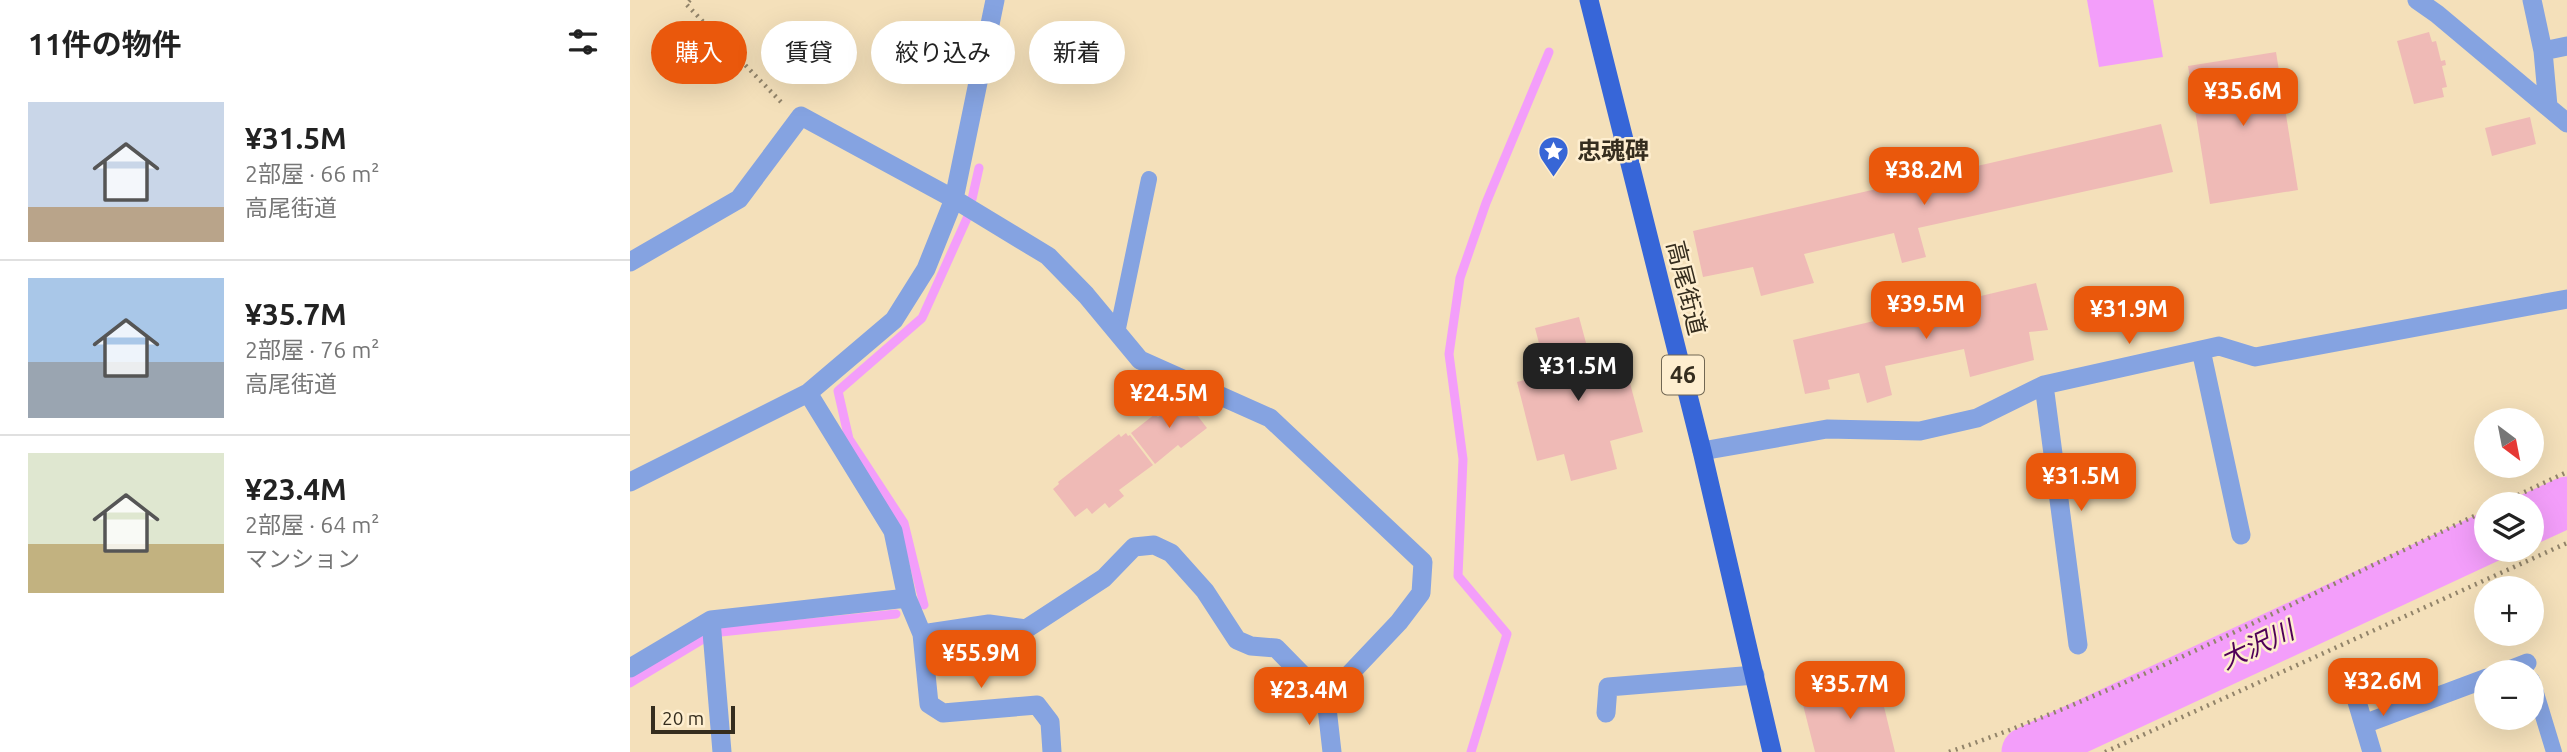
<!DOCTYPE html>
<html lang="ja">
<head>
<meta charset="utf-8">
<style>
  body { margin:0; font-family:Ubuntu,"Noto Sans JP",sans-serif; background:#f2f2f2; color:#222; height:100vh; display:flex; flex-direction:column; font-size:26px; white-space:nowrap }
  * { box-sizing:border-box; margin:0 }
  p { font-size:23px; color:#767676 }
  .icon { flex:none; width:38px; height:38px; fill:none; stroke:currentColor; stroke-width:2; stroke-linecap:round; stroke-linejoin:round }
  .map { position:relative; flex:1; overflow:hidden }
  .side { display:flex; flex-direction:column; background:#fff; width:630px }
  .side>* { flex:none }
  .hud { position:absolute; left:21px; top:21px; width:665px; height:63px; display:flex; gap:14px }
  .needle { width:46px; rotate:148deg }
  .buttons { position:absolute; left:1844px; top:408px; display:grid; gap:14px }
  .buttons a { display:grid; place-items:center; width:70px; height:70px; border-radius:50%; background:#fff; box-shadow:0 7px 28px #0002; font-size:35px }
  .scale { position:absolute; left:21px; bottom:18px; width:84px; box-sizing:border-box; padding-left:7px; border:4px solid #352d1e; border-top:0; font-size:19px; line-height:24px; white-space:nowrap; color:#352d1e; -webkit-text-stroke:5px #feeecf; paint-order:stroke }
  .price { position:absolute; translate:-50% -60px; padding:0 16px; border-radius:14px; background:#ea580c; color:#fff; font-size:23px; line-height:46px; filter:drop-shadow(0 2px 4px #0008) }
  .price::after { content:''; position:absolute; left:50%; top:42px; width:21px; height:16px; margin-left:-10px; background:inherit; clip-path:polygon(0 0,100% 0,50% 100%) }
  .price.current { background:#222; color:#fff }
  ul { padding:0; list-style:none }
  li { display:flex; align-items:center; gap:21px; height:175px; padding:0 28px }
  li+li { border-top:2px solid #e0e0e0 }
  li span { display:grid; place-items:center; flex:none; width:196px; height:140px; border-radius:0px; color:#555 }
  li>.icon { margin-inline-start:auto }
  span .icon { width:84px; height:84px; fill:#fffc; stroke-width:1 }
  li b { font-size:30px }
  h2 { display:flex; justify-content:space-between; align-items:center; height:84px; padding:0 28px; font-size:30px }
  .tag { padding:0 24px; border-radius:32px; background:#fff; box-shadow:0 7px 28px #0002; font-size:24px; line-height:63px }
  .tag.current { background:#ea580c; color:#fff }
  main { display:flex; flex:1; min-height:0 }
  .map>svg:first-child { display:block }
  .water { fill:#f39efa }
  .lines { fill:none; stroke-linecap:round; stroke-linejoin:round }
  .stream { stroke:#f39efa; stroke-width:9 }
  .river { stroke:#f39efa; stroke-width:51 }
  .building { fill:#efbab6 }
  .path { stroke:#92846a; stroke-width:4.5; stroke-dasharray:2 5; stroke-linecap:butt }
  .service { stroke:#85a3e1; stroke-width:16 }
  .minor { stroke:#85a3e1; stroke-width:19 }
  .primary { stroke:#3766d8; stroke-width:19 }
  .labels { text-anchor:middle; stroke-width:5; stroke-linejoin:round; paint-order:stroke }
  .shield { fill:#feeecf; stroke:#716753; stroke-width:2 }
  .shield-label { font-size:23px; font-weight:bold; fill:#352d1e }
  .poi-label { font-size:24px; font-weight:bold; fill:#352d1e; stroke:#feeecf; text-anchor:start }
  .street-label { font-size:24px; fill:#352d1e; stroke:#feeecf }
  .water-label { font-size:26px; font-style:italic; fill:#500057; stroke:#feeecf }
</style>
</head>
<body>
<main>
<section class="side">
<h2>11件の物件<svg class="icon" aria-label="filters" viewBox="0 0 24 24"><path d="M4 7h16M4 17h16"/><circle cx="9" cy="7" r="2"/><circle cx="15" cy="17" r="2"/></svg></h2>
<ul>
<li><span style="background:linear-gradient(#c9d6e8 75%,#b9a48a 0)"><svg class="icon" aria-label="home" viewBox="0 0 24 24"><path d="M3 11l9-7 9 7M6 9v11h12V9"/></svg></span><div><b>¥31.5M</b><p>2部屋 · 66 m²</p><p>高尾街道</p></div></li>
<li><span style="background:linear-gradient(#a9c7e8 60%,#9aa5b1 0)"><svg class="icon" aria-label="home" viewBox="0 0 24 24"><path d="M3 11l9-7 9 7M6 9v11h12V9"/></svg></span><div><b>¥35.7M</b><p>2部屋 · 76 m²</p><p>高尾街道</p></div></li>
<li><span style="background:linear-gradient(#dfe7d0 65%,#c2b280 0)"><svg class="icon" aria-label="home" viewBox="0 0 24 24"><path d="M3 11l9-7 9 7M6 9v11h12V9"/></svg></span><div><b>¥23.4M</b><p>2部屋 · 64 m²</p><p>マンション</p></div></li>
</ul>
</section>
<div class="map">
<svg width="1937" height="752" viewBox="0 0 1937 752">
  <rect width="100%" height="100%" fill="#f4e0ba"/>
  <!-- water -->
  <path class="water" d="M 1457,0 L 1523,0 L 1533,57 L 1469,67 Z"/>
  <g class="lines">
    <!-- stream -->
    <path class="stream" d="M 342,199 L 349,168
      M 294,605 L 274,523 L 219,439 L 208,391 L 292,318 L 338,216
      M 91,632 L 266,614
      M 0,683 L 75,638
      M 841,752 L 877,634 L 828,576 L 833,459 L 819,354 L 830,278 L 856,203 L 919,52"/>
    <!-- river -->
    <path class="river" d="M 1902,518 L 1937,502
      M 1397,752 L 1857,538"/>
  </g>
  <!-- building -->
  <path class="building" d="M 1799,32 L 1802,42 L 1806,41 L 1811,61 L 1815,60 L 1816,65 L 1812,66 L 1817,87 L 1812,88 L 1814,97 L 1784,104 L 1767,41 Z
    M 1646,52 L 1668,190 L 1580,204 L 1558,66 Z
    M 1900,117 L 1906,144 L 1862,156 L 1855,128 Z
    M 1531,124 L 1543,172 L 1288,228 L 1296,257 L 1272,263 L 1264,233 L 1174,254 L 1184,283 L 1131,296 L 1123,267 L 1073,277 L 1063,231 Z
    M 1406,283 L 1418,330 L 1399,332 L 1404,360 L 1340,377 L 1334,349 L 1255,366 L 1262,395 L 1237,403 L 1229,373 L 1198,380 L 1200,389 L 1175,394 L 1163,340 Z
    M 949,317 L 962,365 L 993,357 L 1013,432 L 980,441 L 987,469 L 941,481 L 934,454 L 907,461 L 887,382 L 917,374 L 905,328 Z
    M 553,397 L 577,428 L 551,448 L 548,445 L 525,464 L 501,433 L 525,414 L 528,417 Z
    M 496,433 L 498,436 L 500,435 L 523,465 L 489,490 L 494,496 L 479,508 L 475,503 L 462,514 L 457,508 L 445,517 L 423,489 L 429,484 L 428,482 L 489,434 L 491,437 Z
    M 1248,682 L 1265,752 L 1185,752 L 1172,701 Z"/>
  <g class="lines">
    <!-- path -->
    <path class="path" d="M 60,0 L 56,4 L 152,103
      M 1869,504 L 1937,472
      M 1319,752 C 1505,688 1679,594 1857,510
      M 1475,752 L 1937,543"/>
    <!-- service -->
    <path class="service" d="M 487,333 L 519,179
      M 1902,680 L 1924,752"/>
    <!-- minor -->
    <path class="minor" d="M 1787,0 L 1807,14 L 1937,123
      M 1902,0 L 1913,51 L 1918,106
      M 1913,51 L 1937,46
      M 0,262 L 109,199 L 171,116 L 324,199 L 418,256 L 456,295 L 510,360 L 640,418 L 793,562 L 791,593 L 769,622 L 696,699 L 646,648 L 621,646 L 607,640 L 575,591 L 541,553 L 524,545 L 504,547 L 474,578 L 396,629 L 359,624 L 292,634
      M 1571,350 L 1611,535
      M 1414,385 L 1448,645
      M 1072,451 L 1197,429 L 1290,431 L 1347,418 L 1414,385 L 1589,346 L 1625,357 L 1937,299
      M 0,482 L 178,393 L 264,320 L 296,269 L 324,199 L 365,0
      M 277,598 L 292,634 L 299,704 L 313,713 L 407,705 L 420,722 L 422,752
      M 81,620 L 92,752
      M 0,668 L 81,620 L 277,598 L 263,531 L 178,393
      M 1874,672 L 1897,663
      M 1725,695 L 1742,752
      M 696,699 L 702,752
      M 976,713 L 978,687 L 1125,675
      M 1734,724 L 1857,678"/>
    <!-- primary -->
    <path class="primary" d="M 959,0 L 1072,451 L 1142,752"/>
  </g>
  <!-- icons -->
  <defs>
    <symbol id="sight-pin" viewBox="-11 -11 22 30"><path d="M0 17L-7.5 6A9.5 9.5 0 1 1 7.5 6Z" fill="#3766d6" stroke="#feeecf"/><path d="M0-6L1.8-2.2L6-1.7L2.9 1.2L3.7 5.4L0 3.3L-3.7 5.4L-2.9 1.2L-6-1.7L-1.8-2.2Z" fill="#fff"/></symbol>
  </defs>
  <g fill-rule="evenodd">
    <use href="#sight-pin" x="906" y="134" width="35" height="47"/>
  </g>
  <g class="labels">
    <!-- shield labels -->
    <rect class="shield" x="1032" y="355.5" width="42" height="39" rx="5"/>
    <g class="shield-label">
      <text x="1053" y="383">46</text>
    </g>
    <!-- poi labels -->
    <g class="poi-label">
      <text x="947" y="159">忠魂碑</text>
    </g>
    <!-- street labels -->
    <g class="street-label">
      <text transform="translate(1056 288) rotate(76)" y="8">高尾街道</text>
    </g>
    <!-- water labels -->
    <g class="water-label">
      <text transform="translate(1627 645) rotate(-25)" y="9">大沢川</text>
    </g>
  </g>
</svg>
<div class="buttons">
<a><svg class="needle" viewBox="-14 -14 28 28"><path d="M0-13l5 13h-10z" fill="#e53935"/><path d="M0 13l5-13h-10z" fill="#767676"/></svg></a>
<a><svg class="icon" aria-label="layers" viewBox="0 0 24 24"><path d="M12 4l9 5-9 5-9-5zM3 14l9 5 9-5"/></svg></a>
<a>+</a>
<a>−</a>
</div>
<div class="scale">20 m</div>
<b class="price" style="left:1613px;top:128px">¥35.6M</b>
<b class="price" style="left:1294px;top:207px">¥38.2M</b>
<b class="price" style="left:1296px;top:341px">¥39.5M</b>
<b class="price" style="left:1499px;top:346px">¥31.9M</b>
<b class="price current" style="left:948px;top:403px">¥31.5M</b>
<b class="price" style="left:539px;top:430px">¥24.5M</b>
<b class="price" style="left:1451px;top:513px">¥31.5M</b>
<b class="price" style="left:351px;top:690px">¥55.9M</b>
<b class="price" style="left:1753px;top:718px">¥32.6M</b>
<b class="price" style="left:1220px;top:721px">¥35.7M</b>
<b class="price" style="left:679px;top:727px">¥23.4M</b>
<div class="hud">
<a class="tag current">購入</a>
<a class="tag">賃貸</a>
<a class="tag">絞り込み</a>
<a class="tag">新着</a>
</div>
</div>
</main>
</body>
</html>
